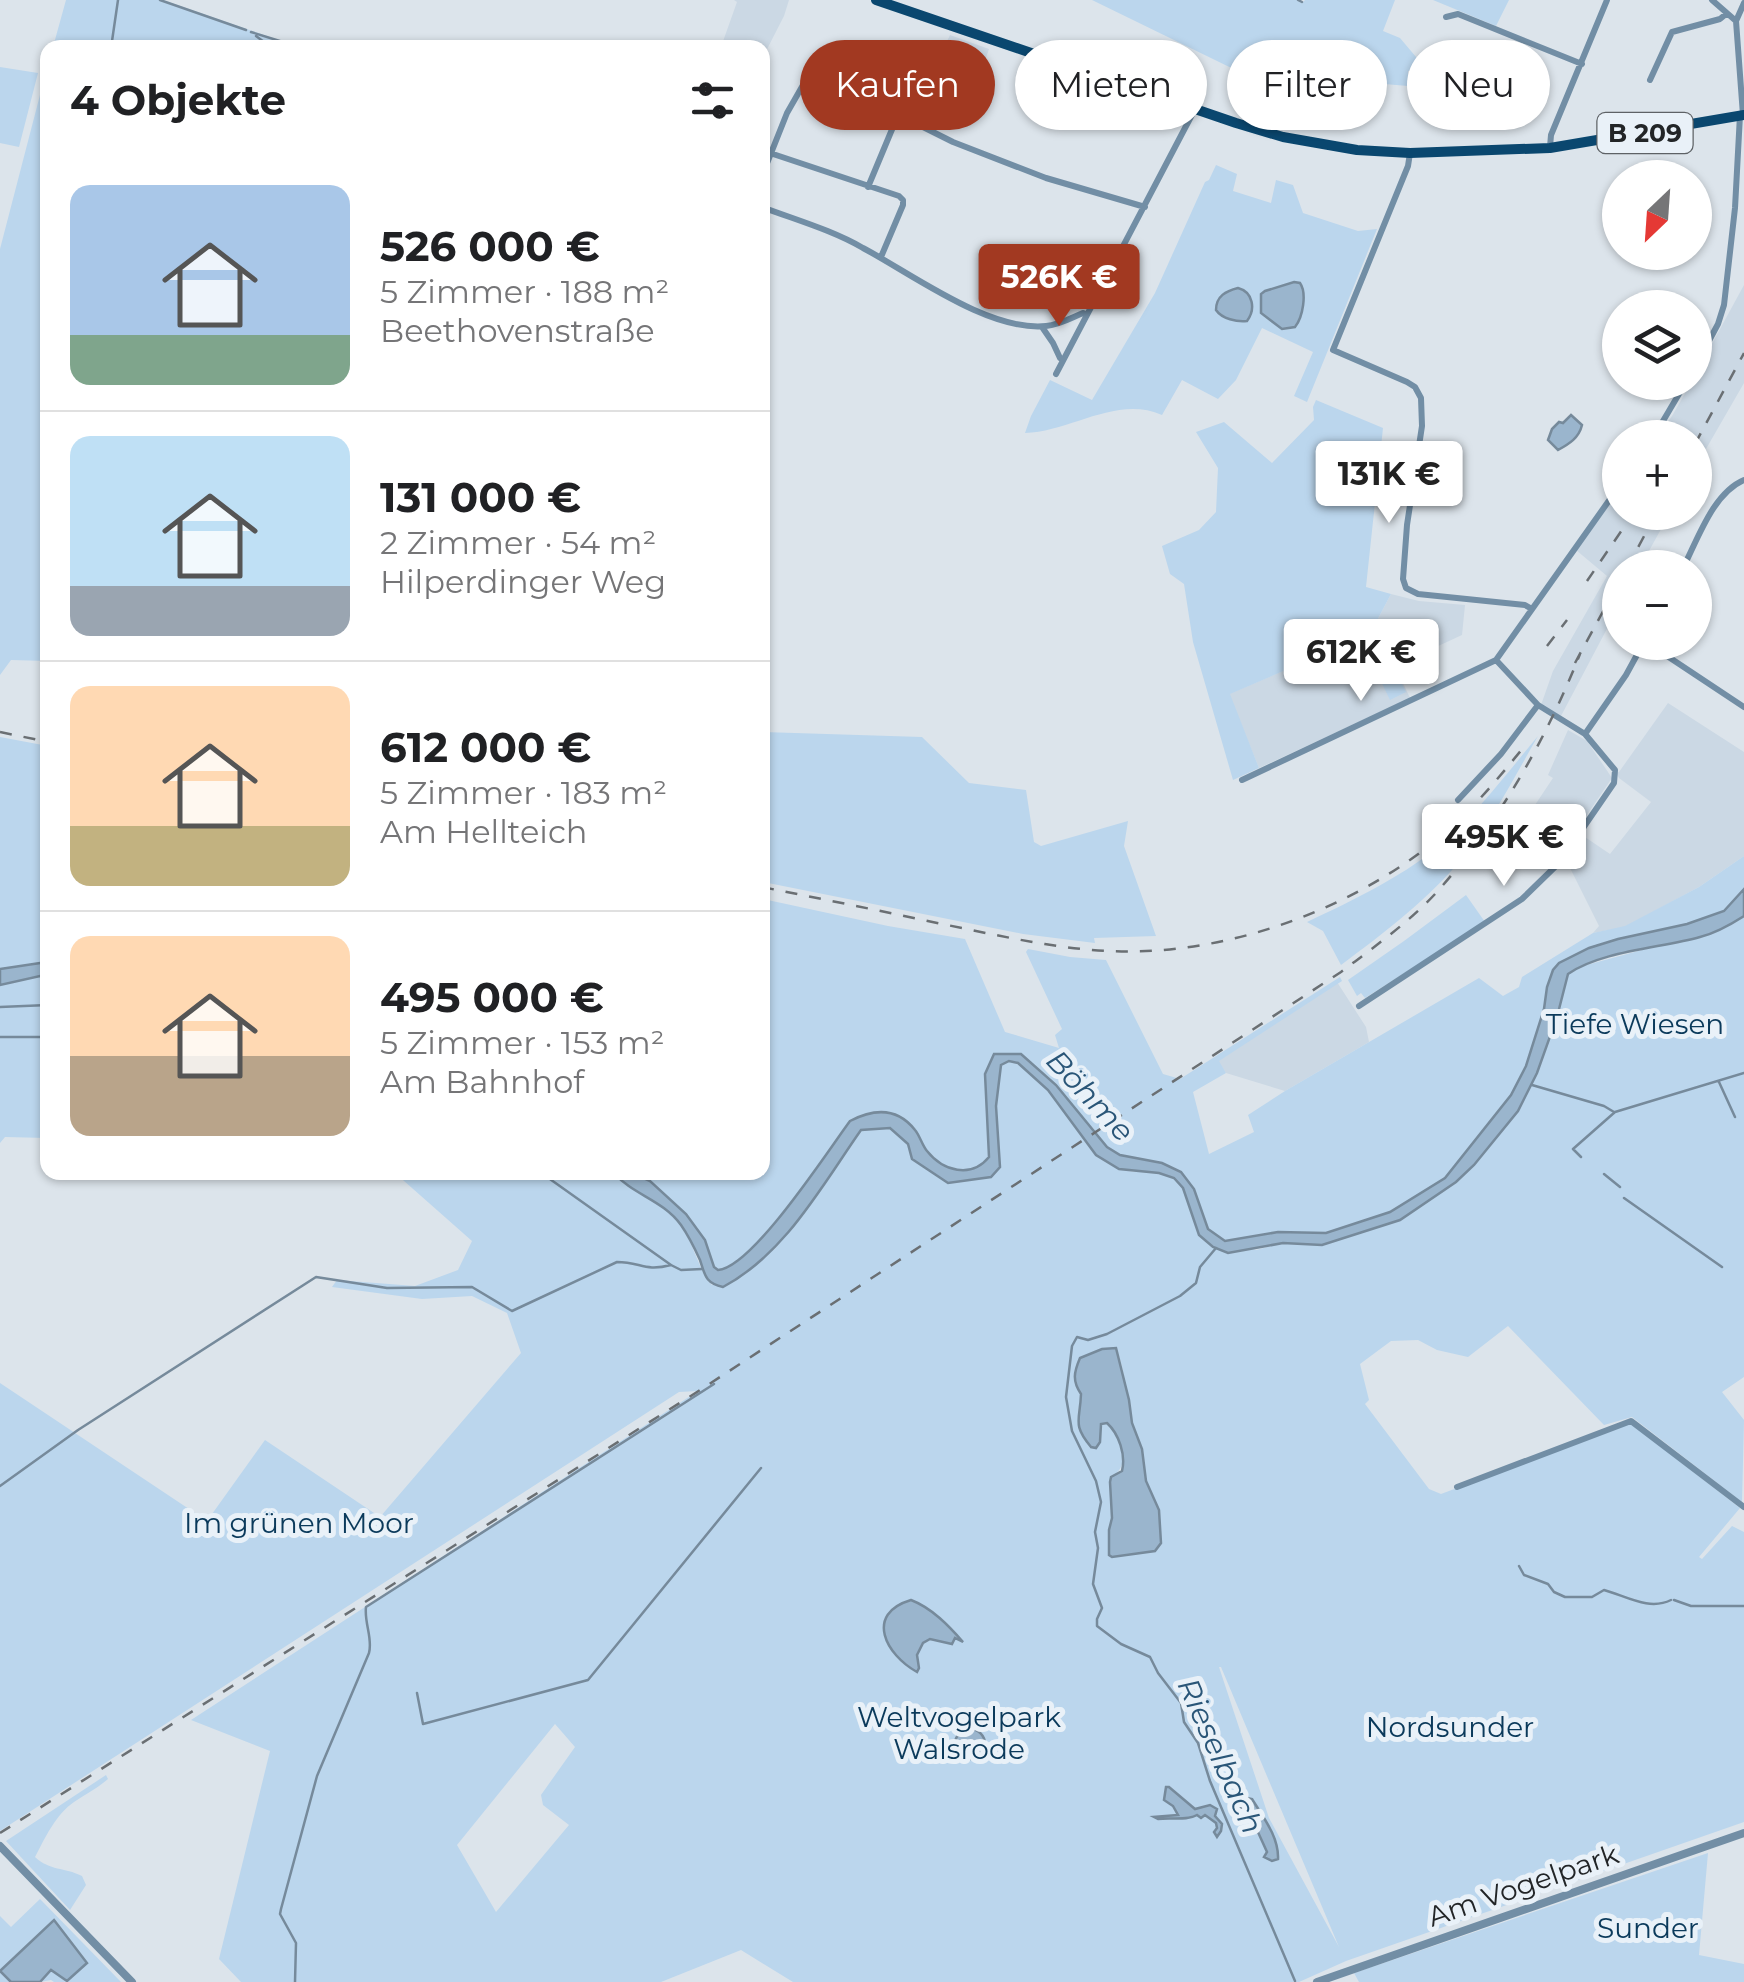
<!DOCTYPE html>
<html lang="de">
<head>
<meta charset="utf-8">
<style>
  body { margin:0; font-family:Montserrat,sans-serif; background:#f6f6f6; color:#202124; height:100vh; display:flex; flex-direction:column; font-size:38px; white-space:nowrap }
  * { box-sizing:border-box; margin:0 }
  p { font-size:32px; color:#757577 }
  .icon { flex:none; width:55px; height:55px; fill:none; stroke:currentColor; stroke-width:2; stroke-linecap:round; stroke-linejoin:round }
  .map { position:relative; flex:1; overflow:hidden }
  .sheet { position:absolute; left:40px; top:40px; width:730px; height:1140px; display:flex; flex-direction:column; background:#fff; border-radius:20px; box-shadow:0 2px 8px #0004 }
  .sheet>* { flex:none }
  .hud { position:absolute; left:800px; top:40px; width:792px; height:90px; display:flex; gap:20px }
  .needle { width:65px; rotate:205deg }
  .buttons { position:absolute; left:1602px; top:160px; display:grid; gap:20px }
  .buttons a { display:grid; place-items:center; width:110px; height:110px; border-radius:50%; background:#fff; box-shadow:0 2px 8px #0004; font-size:50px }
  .price { position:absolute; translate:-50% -85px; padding:0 22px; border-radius:10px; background:#fff; color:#222; font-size:32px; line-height:65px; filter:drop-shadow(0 2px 5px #0008) }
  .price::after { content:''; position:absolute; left:50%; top:60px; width:30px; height:22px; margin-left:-15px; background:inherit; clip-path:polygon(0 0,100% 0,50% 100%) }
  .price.on { background:#a23921; color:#fff }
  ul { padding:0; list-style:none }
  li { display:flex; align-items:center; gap:30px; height:250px; padding:0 30px }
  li+li { border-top:2px solid #e0e0e0 }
  li span { display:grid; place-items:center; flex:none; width:280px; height:200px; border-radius:20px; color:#555 }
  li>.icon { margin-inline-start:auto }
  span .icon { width:120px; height:120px; fill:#fffc; stroke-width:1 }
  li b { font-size:42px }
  h2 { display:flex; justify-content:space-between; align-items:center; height:120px; padding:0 30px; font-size:42px }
  .chip { padding:0 35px; border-radius:45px; background:#fff; box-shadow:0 2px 8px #0004; font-size:35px; line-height:90px }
  .chip.on { background:#a23921; color:#fff }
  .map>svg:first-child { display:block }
  .built { fill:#cbd8e4 }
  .green { fill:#bbd6ed; fill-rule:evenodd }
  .water { fill:#9ab5cd; stroke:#768a9b; stroke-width:2.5 }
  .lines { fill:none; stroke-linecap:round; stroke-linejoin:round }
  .stream { stroke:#768a9b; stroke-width:2.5 }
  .minor { stroke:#728ea5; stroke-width:6 }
  .tertiary { stroke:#728ea5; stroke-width:8 }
  .primary { stroke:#0a476f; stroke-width:10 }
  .rail { stroke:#6a6f73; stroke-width:2.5; stroke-dasharray:12 12; stroke-linecap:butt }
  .labels { text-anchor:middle; stroke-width:10; stroke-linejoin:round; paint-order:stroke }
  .shield { fill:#e9f1f8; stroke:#5e6266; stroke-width:2.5 }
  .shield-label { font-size:25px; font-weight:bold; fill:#222527 }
  .park-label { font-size:28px; fill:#0b3a5b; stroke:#e9f1f8 }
  .street-label { font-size:28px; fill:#222527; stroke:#e9f1f8 }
  .water-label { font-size:30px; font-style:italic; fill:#2a5678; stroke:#e9f1f8 }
</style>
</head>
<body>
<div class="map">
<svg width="1744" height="1982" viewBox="0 0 1744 1982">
  <rect width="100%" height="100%" fill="#dce4eb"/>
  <!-- built -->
  <path class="built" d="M 734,0 L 789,0 L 784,16 L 763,57 L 762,48 L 721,47 L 737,2 Z
    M 950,35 L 989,49 L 977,84 L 934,68 Z
    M 1744,285 L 1744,383 L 1695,468 L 1695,438 L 1657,437 L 1672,416 L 1691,383 L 1695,382 L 1695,375 Z
    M 1620,489 L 1620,512 L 1670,513 L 1640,567 L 1620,568 L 1620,604 L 1561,716 L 1541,705 L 1553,671 L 1607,576 L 1576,550 Z
    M 1391,594 L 1419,601 L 1465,605 L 1462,635 L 1395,666 L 1410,698 L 1259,768 L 1229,694 L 1342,646 L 1364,645 Z
    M 1668,703 L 1744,752 L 1744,856 L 1699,887 L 1625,927 L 1593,933 L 1599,926 L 1570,868 L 1561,854 L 1558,856 L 1529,838 L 1542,812 L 1535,805 L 1553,778 L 1548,775 L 1568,730 L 1587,741 L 1612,778 L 1576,831 L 1610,854 L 1651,802 L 1619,778 L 1616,773 L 1619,772 Z
    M 1337,982 L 1366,1027 L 1369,1042 L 1285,1091 L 1226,1073 L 1218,1061 Z"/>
  <!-- green -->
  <path class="green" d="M 66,0 L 163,0 L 299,47 L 53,47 Z
    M 1092,0 L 1297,0 L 1303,2 L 1305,0 L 1395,0 L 1383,31 L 1400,38 L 1427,70 L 1408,71 L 1408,86 L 1349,81 L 1344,88 L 1278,86 L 1256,80 Z
    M 1433,0 L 1509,0 L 1496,26 Z
    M 0,67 L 38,73 L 19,147 L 0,143 Z
    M 47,68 L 47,661 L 11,660 L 0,675 L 0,249 Z
    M 1216,165 L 1237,174 L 1233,191 L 1271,203 L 1276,180 L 1293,185 L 1303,213 L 1358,231 L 1377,229 L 1307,402 L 1294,396 L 1313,352 L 1262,328 L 1236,380 L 1218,399 L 1182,380 L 1162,415 C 1116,395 1071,432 1025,433 L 1031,416 L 1050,380 L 1092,400 L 1155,293 L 1205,182 L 1209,180 Z
    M 1316,400 L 1383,428 L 1366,587 L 1391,594 L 1364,645 L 1342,646 L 1230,694 L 1259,768 L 1233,780 L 1193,642 L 1184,584 L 1170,574 L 1162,546 L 1199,530 L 1216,512 L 1218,468 L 1196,432 L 1224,422 L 1272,463 L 1314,420 L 1313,407 Z
    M 1389,657 L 1406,692 L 1390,700 L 1373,665 Z
    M 763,732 L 922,737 L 969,783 L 1026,790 L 1034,842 L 1041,846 L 1128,821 L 1124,846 L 1156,936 L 1094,938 L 1095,943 L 1023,934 L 763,882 Z
    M 1538,736 C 1515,776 1493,819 1464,856 C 1430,898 1384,933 1341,965 L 1323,931 L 1307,922 C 1354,900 1408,874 1446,840 C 1480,809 1509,771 1538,736 Z
    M 0,737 L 48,746 L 47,962 L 0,969 Z
    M 1744,856 L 1744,889 L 1724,911 L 1687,924 L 1618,939 L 1589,948 L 1559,963 L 1547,987 L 1544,1009 L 1526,1066 L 1511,1095 L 1445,1178 L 1390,1212 L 1326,1233 L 1225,1241 L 1208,1229 L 1194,1189 L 1162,1163 L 1121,1155 L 1107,1147 L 1093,1128 L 1021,1055 L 994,1054 L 988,1128 L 989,1157 C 971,1179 939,1170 924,1148 C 921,1143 919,1137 917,1132 L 850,1122 C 827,1153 753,1268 717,1270 L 714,1267 L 705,1240 L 650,1181 L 633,1173 L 762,1172 L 763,899 L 888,926 L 965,939 L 1005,1032 L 1059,1048 L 1055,1035 L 1062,1029 L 1026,952 L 1028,949 L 1070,957 L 1106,960 L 1163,1074 L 1180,1079 L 1340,977 L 1342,981 L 1219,1061 L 1226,1073 L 1193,1092 L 1209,1154 L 1254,1132 L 1248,1115 L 1285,1091 L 1479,978 L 1503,996 L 1519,987 L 1522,977 L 1593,933 L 1625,926 L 1699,887 Z
    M 1466,895 L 1485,922 L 1365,998 L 1361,993 L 1357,996 L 1348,980 L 1404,941 Z
    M 1744,916 L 1744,1377 L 1722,1392 L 1744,1420 L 1742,1502 L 1632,1417 L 1604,1425 L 1508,1326 L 1468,1357 L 1437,1350 L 1418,1340 L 1391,1341 L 1360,1364 L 1369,1400 L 1365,1404 L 1429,1489 L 1441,1494 L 1630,1423 L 1740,1508 L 1699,1557 L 1702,1559 L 1732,1526 L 1744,1532 L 1744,1822 L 1346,1961 L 1299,1982 L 793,1982 L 741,1950 L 661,1982 L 241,1982 L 219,1959 L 270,1751 L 191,1720 L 698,1391 L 679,1392 L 0,1831 L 0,1383 L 207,1521 L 265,1440 L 380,1517 L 521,1353 L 507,1313 L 472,1296 L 422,1299 L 332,1287 L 337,1280 L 415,1286 L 458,1270 L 472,1241 L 395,1173 L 614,1173 C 626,1186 638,1190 654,1199 C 662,1204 671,1214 677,1221 C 694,1240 697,1269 712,1285 L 775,1249 L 860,1130 L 890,1128 L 948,1183 L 1000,1167 L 996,1106 L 1001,1065 L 1009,1061 C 1046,1071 1069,1126 1094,1152 C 1100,1158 1111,1166 1120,1169 C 1142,1176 1171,1165 1184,1190 C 1191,1204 1194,1221 1199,1235 L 1256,1250 L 1283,1243 L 1322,1245 L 1456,1182 L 1474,1165 L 1518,1111 L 1537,1073 L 1557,1017 L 1568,974 L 1579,967 L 1727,927 ZM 1116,1348 C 1128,1376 1125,1409 1137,1436 L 1155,1551 L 1126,1555 L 1109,1530 C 1114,1512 1109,1496 1111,1477 C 1133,1465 1121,1438 1107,1422 L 1101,1423 L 1100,1442 L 1078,1413 L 1081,1394 L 1102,1349 ZM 1219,1667 L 1221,1667 L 1339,1947 L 1269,1818 ZM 555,1724 L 575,1747 L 541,1795 L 543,1805 L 569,1825 L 496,1912 L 457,1845 Z
    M 40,975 L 48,978 L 47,1138 L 5,1137 L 0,1143 L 0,985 Z
    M 106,1775 L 108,1779 C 95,1790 87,1793 74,1802 C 56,1814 45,1838 35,1857 C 50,1871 64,1867 82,1876 L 86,1885 L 70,1910 L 6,1841 Z
    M 1708,1853 L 1699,1955 L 1744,1964 L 1744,1982 L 1359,1982 L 1354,1973 Z
    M 40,1899 L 121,1982 L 54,1982 L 51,1980 L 40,1982 L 51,1970 L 87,1963 L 1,1971 L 11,1982 L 0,1982 L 0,1916 L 11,1927 Z"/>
  <!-- water -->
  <path class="water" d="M 1294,282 L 1300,283 C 1307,293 1303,317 1295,327 L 1282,329 L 1261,313 L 1261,294 L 1265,291 Z
    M 1238,288 C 1253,292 1256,309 1247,321 C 1237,322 1222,319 1216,310 C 1216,296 1226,291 1238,288 Z
    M 1571,415 L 1582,425 C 1579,438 1569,444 1558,450 L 1548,440 L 1552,429 L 1559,422 L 1563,423 Z
    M 1744,889 L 1744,916 C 1730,925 1716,933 1700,937 C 1661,948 1601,951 1568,974 L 1557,1017 L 1537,1073 L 1518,1111 L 1474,1165 L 1456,1182 L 1400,1220 L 1322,1245 L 1283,1243 L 1228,1253 L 1213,1247 L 1199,1235 L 1183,1188 L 1174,1178 L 1159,1173 L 1119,1169 L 1096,1155 L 1048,1090 L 1018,1063 L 1009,1061 L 1001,1065 L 996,1106 L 1000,1167 L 991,1177 L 948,1183 L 912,1159 L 908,1144 L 890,1128 L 861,1130 C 821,1187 785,1254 723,1287 C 705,1283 705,1275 700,1260 C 695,1249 688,1235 681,1225 C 663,1200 633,1195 614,1173 L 633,1173 L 650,1181 L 686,1214 L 705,1240 L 714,1267 L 718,1270 C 752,1268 827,1152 850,1121 C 873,1109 897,1107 915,1130 C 920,1136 922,1145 927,1151 C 943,1171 971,1179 989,1157 L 985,1074 L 994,1054 L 1021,1054 L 1056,1085 L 1107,1147 L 1120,1155 L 1162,1163 L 1181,1172 L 1194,1189 L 1208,1229 L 1225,1241 L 1278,1232 L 1326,1233 L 1390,1212 L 1445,1178 L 1511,1095 L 1526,1066 L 1544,1009 L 1547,987 L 1553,970 L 1559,963 L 1589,948 L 1618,939 L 1687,924 L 1724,911 Z
    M 47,962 L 47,978 L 40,976 L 0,985 L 0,969 Z
    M 1116,1348 L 1129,1400 L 1132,1423 L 1142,1449 L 1146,1481 L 1159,1510 L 1161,1543 L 1155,1551 L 1112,1557 L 1109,1555 L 1109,1530 L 1112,1518 L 1110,1482 L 1111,1477 L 1122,1471 C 1126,1455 1119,1434 1107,1423 L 1101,1424 L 1100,1442 L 1096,1448 L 1091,1447 C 1072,1424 1080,1421 1081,1394 C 1072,1381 1074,1372 1080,1358 L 1102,1349 Z
    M 911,1600 C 932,1608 949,1626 963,1642 L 955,1638 L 952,1644 L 930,1639 L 923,1643 L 917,1655 L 919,1668 L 917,1672 C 886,1655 864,1614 911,1600 Z
    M955 1744a15 15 0 1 1 30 0a15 15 0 1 1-30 0Z
    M 1166,1787 L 1169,1787 L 1195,1809 L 1210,1805 L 1217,1809 L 1215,1816 L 1222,1824 L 1221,1831 L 1217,1837 L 1214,1832 L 1217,1828 L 1216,1823 L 1205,1815 L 1201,1818 L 1197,1815 C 1187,1821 1170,1817 1158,1819 L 1154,1817 L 1178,1815 L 1173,1806 L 1164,1800 Z
    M 1243,1797 L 1252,1799 C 1263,1817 1279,1837 1278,1859 L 1272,1861 L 1264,1857 L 1267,1852 L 1257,1830 L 1258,1826 L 1245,1806 L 1239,1809 L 1235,1808 L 1234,1802 Z
    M 54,1920 L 87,1963 L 67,1981 L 51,1970 L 40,1982 L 11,1982 L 0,1971 Z"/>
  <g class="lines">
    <!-- stream -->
    <path class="stream" d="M 160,0 L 246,30
      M 1298,0 L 1302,2
      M 251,32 L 283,42
      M 256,36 L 272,48
      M 111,48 L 118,0
      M 0,1007 L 48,1005
      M 0,1037 L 48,1037
      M 1719,1082 L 1735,1117
      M 1532,1085 L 1604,1106 L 1614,1112
      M 1581,1157 L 1573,1149 L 1615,1112 L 1744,1073
      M 540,1172 L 671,1265 L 681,1270 L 702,1269
      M 1604,1174 L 1620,1187
      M 1624,1198 L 1722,1267
      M 1216,1248 L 1200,1267 L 1196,1283 L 1180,1296 L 1107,1334 L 1088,1340 L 1077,1337 L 1072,1346 L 1066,1397 L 1072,1431 L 1096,1481 L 1101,1502 L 1095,1532 L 1098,1548 L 1093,1584 L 1102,1608 L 1097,1619 L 1097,1626 L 1121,1644 L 1150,1657 L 1158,1673 L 1181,1703 L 1184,1722 L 1198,1743 L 1210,1781 L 1295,1981
      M 0,1486 L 78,1430 L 316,1277 L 387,1288 L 472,1287 L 512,1311 L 617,1262 C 641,1262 644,1272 671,1265
      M 1519,1566 L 1524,1575 L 1548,1584 L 1554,1592 L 1565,1597 L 1592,1597 L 1604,1590 C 1626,1596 1649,1611 1671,1600
      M 1674,1600 L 1691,1606 L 1744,1606
      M 417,1693 L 423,1724 L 588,1680 L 761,1468
      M 295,1982 L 296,1943 L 280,1914 L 281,1909 L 317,1776 L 369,1653 C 373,1638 364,1623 366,1607 L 714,1384"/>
    <!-- minor -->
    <path class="minor" d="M 1712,0 L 1736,21 L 1743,115
      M 1446,17 L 1458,14 L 1582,64
      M 1736,21 L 1744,3
      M 1650,80 L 1672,32 L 1720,19 L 1726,14
      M 1550,147 L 1551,135 L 1607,0
      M 770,153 L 899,196 L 903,200 L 903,205 L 881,257
      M 1410,153 L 1408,166 L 1333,350 L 1407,382 L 1415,387 L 1421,398 L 1422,426 L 1407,525 L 1403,579 L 1406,588 L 1418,594 L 1525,605 L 1532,609
      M 762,176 L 787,113 L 811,71 L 953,142 L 1046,178 L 1145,207
      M 868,187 L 898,115
      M 762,207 C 796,220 832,230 863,248 C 912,274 989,332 1046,326 C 1059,325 1071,318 1083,313 L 1087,315
      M 1042,327 L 1053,343 L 1060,358 L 1063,360
      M 1695,367 L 1718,324 L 1724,305 L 1735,208 L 1740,115
      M 1056,374 L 1195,109
      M 1653,438 L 1686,382
      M 1683,568 C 1698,539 1713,493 1744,480
      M 1646,642 L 1744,707
      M 1585,734 L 1626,675 L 1644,642
      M 1242,780 L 1496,660 L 1620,485
      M 1458,800 L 1501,754 L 1538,705
      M 1359,1006 L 1522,899 L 1559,863 L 1614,783 L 1615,770 L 1585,734 L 1538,705 L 1496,660
      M 1457,1487 L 1631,1421 L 1744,1507"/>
    <!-- tertiary -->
    <path class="tertiary" d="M 0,1846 L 132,1982
      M 1317,1982 L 1744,1833"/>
    <!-- primary -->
    <path class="primary" d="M 876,0 L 1236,123 L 1283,137 L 1357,150 L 1410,153 L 1550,148 L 1744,115"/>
    <!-- rail -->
    <path class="rail" d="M 1695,444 L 1744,353
      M 1627,568 L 1657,512
      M 1587,581 L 1622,530
      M 1547,646 L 1567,620
      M 1575,663 L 1620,580
      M 0,732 L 48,742
      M 762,887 C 822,899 882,911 942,924 C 997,935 1051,948 1107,951 C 1223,957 1351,911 1440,837 C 1471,811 1497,780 1523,748
      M 0,1833 L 697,1392 L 1341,972 C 1374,947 1408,923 1436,893 C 1498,824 1546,740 1580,654"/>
  </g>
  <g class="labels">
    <!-- shield labels -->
    <rect class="shield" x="1597.5" y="113" width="95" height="40" rx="8"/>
    <g class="shield-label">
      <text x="1645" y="142">B 209</text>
    </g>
    <!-- park labels -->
    <g class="park-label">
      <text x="1635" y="1034">Tiefe Wiesen</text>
      <text x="299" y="1533">Im grünen Moor</text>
      <text x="959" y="1727">Weltvogelpark<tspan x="959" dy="32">Walsrode</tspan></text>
      <text x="1450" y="1737">Nordsunder</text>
      <text x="1648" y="1938">Sunder</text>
    </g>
    <!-- street labels -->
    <g class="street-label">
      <text transform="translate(1523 1885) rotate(-19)" y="10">Am Vogelpark</text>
    </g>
    <!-- water labels -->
    <g class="water-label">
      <text transform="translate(1090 1096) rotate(47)" y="10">Böhme</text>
      <text transform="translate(1220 1756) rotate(66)" y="10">Rieselbach</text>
    </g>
  </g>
</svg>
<div class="buttons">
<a><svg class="needle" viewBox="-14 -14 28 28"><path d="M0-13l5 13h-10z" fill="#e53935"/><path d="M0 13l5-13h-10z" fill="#757577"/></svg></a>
<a><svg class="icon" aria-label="layers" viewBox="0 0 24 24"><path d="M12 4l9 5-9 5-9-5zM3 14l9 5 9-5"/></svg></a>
<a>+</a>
<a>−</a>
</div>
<b class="price on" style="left:1059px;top:329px">526K €</b>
<b class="price" style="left:1389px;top:526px">131K €</b>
<b class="price" style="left:1361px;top:704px">612K €</b>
<b class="price" style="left:1504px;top:889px">495K €</b>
<div class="hud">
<a class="chip on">Kaufen</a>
<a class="chip">Mieten</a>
<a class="chip">Filter</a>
<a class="chip">Neu</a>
</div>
<section class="sheet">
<h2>4 Objekte<svg class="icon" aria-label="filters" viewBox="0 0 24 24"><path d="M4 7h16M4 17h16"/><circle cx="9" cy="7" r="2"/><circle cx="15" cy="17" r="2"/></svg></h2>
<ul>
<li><span style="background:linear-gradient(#a9c7e8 75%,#7fa58c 0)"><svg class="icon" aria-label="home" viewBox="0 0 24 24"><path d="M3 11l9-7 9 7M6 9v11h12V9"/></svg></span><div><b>526 000 €</b><p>5 Zimmer · 188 m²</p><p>Beethovenstraße</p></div></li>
<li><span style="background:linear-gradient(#bfe0f5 75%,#9aa5b1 0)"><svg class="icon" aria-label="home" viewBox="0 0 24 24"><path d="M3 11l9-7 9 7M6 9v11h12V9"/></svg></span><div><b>131 000 €</b><p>2 Zimmer · 54 m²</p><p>Hilperdinger Weg</p></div></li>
<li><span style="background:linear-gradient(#ffd9b3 70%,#c2b280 0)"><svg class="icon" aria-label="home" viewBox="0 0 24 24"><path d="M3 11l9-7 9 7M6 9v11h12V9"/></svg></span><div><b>612 000 €</b><p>5 Zimmer · 183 m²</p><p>Am Hellteich</p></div></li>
<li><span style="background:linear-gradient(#ffd9b3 60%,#b9a48a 0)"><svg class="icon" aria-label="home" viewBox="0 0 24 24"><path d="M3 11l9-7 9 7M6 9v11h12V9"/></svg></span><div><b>495 000 €</b><p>5 Zimmer · 153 m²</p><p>Am Bahnhof</p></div></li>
</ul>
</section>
</div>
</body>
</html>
